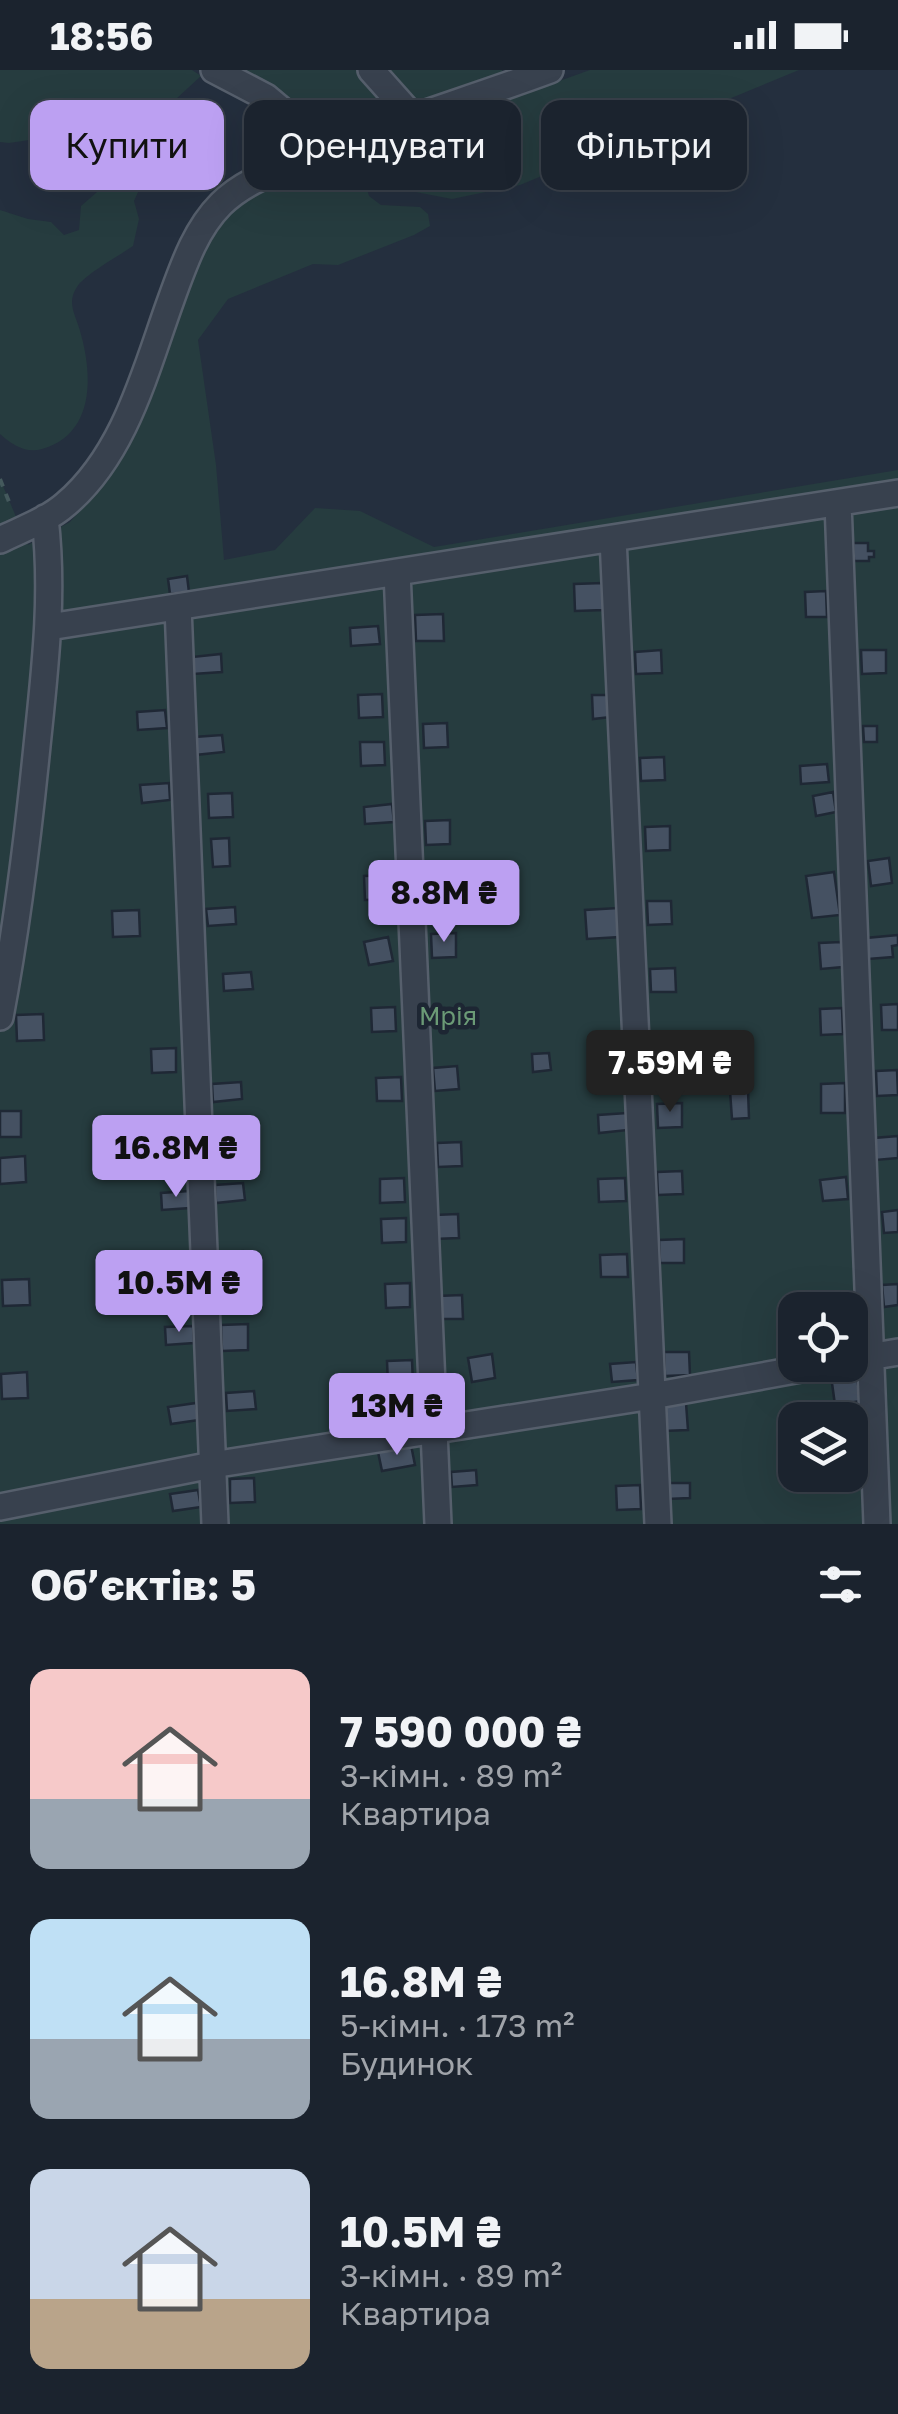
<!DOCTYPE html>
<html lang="uk">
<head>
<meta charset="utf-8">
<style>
  body { margin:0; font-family:"Golos Text",sans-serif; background:#282f3a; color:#f1f3f6; height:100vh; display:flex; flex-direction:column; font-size:38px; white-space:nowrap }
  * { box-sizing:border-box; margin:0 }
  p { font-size:32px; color:#a0a4aa }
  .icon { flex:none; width:55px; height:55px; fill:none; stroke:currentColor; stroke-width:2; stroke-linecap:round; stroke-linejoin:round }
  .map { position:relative; height:1454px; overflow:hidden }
  .panel { display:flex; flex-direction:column; background:#1b232e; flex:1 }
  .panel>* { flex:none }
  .banner { position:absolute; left:30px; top:30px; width:840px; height:90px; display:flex; gap:20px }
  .controls { position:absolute; left:778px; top:1222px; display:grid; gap:20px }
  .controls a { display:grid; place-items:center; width:90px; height:90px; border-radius:20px; background:#1b232e; box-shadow:0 10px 40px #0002,0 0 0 2px #39404a; font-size:50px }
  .price { position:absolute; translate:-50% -85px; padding:0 22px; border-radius:10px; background:#bca0f2; color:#111; font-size:32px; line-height:65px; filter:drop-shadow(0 2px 5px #0008) }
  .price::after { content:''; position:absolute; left:50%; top:60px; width:30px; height:22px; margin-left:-15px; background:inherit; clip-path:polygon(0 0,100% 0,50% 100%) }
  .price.on { background:#222; color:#fff }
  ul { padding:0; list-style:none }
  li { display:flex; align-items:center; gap:30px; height:250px; padding:0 30px }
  li span { display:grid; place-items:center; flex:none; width:280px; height:200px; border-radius:20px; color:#555 }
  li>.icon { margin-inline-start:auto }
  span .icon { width:120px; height:120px; fill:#fffc; stroke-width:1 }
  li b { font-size:42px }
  h2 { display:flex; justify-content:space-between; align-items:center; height:120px; padding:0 30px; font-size:42px }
  .pill { padding:0 35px; border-radius:20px; background:#1b232e; box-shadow:0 10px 40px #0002,0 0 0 2px #39404a; font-size:35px; line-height:90px }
  .pill.on { background:#bca0f2; color:#111 }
  .status { display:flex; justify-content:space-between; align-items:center; height:70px; padding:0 50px; background:#1b232e; direction:ltr }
  .status svg { height:28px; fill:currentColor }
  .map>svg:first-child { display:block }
  .green { fill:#263c3f; fill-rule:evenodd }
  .building { fill:#455162; stroke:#1f2835; stroke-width:2.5 }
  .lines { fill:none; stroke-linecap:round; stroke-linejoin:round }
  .minor-casing { stroke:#565f6c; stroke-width:30 }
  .path { stroke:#44595c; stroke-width:4; stroke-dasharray:8 8; stroke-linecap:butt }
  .minor { stroke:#38414e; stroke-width:25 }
  .labels { text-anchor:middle; stroke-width:9; stroke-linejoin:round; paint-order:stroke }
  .park-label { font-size:25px; fill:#6b9a76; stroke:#1d2633 }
</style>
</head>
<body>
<div class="status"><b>18:56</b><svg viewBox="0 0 49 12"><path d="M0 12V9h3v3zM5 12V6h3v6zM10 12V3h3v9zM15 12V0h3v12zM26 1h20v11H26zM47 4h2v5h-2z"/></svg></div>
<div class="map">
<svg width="898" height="1454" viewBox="0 0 898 1454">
  <rect width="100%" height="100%" fill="#242f3e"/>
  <!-- green -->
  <path class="green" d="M 0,0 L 192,0 L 201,6 L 151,52 L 9,73 L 0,72 Z
    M 232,0 L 359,0 L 397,44 L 327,67 Z
    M 381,0 L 502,0 L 505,7 L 415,39 Z
    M 590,0 L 799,0 L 520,115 L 452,129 L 405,120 L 377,103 L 374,77 Z
    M 346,91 L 363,106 L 369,126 L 381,135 L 420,137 L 428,144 L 430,156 L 414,165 L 338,195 L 313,194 L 228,229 L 198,270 L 216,395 L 224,490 L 275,480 L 315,438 L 360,441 L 434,477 L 898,400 L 898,1454 L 0,1454 L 0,409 L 28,475 L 70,452 L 102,416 L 127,370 L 193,194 L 229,138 L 260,119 ZM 795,1240 L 850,1240 L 850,1295 L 795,1295 ZM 795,1350 L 850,1350 L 850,1405 L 795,1405 Z
    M 121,101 L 134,109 L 139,120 L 134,131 L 139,149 L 133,176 C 120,185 84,205 77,217 C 66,233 76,245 80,261 C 93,305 95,364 42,379 C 26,384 11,374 0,364 L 0,140 L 28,149 L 51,152 L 64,165 L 79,160 L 81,136 Z"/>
  <!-- building -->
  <path class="building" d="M 853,473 L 868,473 L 868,481 L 874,481 L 874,487 L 869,487 L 869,491 L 854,491 Z
    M 187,506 L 189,522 L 170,524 L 168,509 Z
    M 603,513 L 604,540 L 575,541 L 574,514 Z
    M 826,521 L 827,547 L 806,547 L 805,522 Z
    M 443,544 L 444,571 L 416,571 L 415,545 Z
    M 378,556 L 380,574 L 351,576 L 350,558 Z
    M 661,580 L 662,603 L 636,604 L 635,582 Z
    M 861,580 L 886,580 L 886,603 L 862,604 Z
    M 221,584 L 222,602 L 193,604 L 192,587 Z
    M 382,624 L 383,647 L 359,648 L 358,625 Z
    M 592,625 L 610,625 L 611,647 L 593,649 Z
    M 165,640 L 167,658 L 138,660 L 137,642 Z
    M 447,653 L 448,677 L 424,678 L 423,654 Z
    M 863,656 L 877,656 L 877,672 L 864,672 Z
    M 222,665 L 224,682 L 195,685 L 194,667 Z
    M 360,672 L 384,672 L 385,695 L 361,696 Z
    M 664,687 L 665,710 L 641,711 L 640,688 Z
    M 827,694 L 829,712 L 801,714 L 800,696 Z
    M 169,713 L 170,730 L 142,733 L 140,715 Z
    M 833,722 L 836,742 L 816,746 L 813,726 Z
    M 232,723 L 233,747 L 209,748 L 208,724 Z
    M 392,734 L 394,752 L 365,754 L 364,737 Z
    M 450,750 L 450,774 L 426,775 L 425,751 Z
    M 670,756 L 670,780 L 646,781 L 645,757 Z
    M 229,768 L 230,796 L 213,797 L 211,769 Z
    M 889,788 L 892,813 L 871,816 L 868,791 Z
    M 452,798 L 453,822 L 428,823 L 428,799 Z
    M 834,802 L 840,845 L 812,848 L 806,806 Z
    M 388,805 L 389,829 L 365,830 L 364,806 Z
    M 647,831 L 671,831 L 672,854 L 648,855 Z
    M 235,837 L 236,854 L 208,856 L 206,839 Z
    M 618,838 L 620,867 L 587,869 L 585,840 Z
    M 139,840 L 140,866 L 113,867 L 112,841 Z
    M 456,863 L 456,887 L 432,888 L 431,864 Z
    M 898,865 L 898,875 L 892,876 L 893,887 L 868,889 L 866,868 Z
    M 388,867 L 393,891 L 369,895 L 364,872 Z
    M 841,872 L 843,897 L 821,899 L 819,873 Z
    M 675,898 L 676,922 L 651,922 L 650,899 Z
    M 251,902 L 253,919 L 224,921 L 223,904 Z
    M 898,934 L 898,960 L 882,960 L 881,935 Z
    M 395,937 L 396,961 L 372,962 L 371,938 Z
    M 842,938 L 843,964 L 821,965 L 820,939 Z
    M 43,944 L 44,970 L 17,971 L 16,945 Z
    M 611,974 L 611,976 L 625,975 L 626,989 L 612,990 L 613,1004 L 596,1005 L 593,975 Z
    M 176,978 L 176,1002 L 152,1003 L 151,979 Z
    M 549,983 L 551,1000 L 533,1002 L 532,984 Z
    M 457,996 L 459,1019 L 435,1021 L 433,998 Z
    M 897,1000 L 898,1025 L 877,1026 L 876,1001 Z
    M 401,1007 L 402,1031 L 377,1031 L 376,1008 Z
    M 241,1012 L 242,1029 L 213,1032 L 212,1014 Z
    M 845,1013 L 845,1043 L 821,1043 L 821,1014 Z
    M 748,1020 L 749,1048 L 732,1049 L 730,1021 Z
    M 682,1033 L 682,1057 L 658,1058 L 657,1034 Z
    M 0,1041 L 21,1041 L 21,1067 L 0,1067 Z
    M 627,1043 L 628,1060 L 599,1063 L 598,1045 Z
    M 243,1048 L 245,1066 L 216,1068 L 215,1050 Z
    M 166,1062 L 167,1088 L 140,1089 L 139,1063 Z
    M 898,1066 L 898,1088 L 876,1090 L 874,1068 Z
    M 461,1072 L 462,1096 L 438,1097 L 437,1073 Z
    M 25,1086 L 26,1112 L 0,1114 L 0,1088 Z
    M 682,1101 L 683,1124 L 658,1125 L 657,1102 Z
    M 846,1107 L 848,1129 L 823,1131 L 820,1110 Z
    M 404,1108 L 405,1132 L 380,1133 L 380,1109 Z
    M 625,1108 L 626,1131 L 599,1132 L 598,1109 Z
    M 243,1113 L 245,1130 L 216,1133 L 215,1115 Z
    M 189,1121 L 190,1138 L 162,1140 L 161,1123 Z
    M 898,1140 L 898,1162 L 884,1163 L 882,1142 Z
    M 458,1144 L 459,1168 L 434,1169 L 434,1145 Z
    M 406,1148 L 406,1172 L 382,1173 L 381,1149 Z
    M 684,1169 L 684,1193 L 660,1193 L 659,1170 Z
    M 243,1181 L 244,1199 L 215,1201 L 214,1183 Z
    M 627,1184 L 628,1207 L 601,1207 L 600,1185 Z
    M 162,1196 L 179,1196 L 178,1225 L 161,1225 Z
    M 29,1209 L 30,1235 L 3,1236 L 2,1210 Z
    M 410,1213 L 410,1237 L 386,1238 L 385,1214 Z
    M 898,1214 L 898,1235 L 884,1237 L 882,1215 Z
    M 462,1225 L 463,1249 L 438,1249 L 437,1226 Z
    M 248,1254 L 248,1280 L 222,1281 L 221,1255 Z
    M 193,1256 L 194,1273 L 166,1275 L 165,1257 Z
    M 664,1282 L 689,1282 L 690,1305 L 665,1306 Z
    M 492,1284 L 495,1308 L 472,1312 L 468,1288 Z
    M 412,1290 L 413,1314 L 388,1314 L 387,1291 Z
    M 636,1292 L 638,1310 L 612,1312 L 610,1294 Z
    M 27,1302 L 28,1328 L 2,1329 L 1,1304 Z
    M 857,1309 L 861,1331 L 835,1335 L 832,1313 Z
    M 254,1321 L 256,1339 L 227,1341 L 226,1323 Z
    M 196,1333 L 199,1350 L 171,1354 L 168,1337 Z
    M 686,1333 L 688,1360 L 663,1361 L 662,1334 Z
    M 411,1375 L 415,1395 L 382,1401 L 378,1382 Z
    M 476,1400 L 477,1415 L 452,1417 L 451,1402 Z
    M 254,1408 L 255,1432 L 230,1433 L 230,1409 Z
    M 666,1413 L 690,1413 L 690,1428 L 667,1429 Z
    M 640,1415 L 641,1439 L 617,1440 L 616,1416 Z
    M 198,1420 L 201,1437 L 173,1441 L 170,1424 Z"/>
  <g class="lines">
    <defs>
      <path id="minor" d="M 214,0 L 266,27 L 328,79
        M 371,0 L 413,47
        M 838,433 L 877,1454
        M 613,468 L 658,1454
        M 0,470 C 22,459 48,450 66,434 C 126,383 146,298 172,227 C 184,194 196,159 221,134 C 244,111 278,100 307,87 C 387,54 469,30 550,0
        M 397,502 L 438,1454
        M 178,537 L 215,1454
        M 49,557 L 898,423
        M 0,947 C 17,857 28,766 37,676 C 45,599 54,524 45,448
        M 850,1290 L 898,1282
        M 0,1437 L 212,1395 L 652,1326 L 823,1295"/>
    </defs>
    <!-- minor casing -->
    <use href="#minor" class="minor-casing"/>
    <!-- path -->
    <path class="path" d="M 0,409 L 11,437"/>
    <!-- minor -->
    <use href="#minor" class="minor"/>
  </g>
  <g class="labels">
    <!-- park labels -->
    <g class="park-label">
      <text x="448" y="955">Мрія</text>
    </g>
  </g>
</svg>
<div class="controls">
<a><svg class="icon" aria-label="locate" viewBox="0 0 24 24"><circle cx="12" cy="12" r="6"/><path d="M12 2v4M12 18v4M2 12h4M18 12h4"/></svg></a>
<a><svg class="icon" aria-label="layers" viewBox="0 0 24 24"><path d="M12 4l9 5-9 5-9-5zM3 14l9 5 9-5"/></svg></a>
</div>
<b class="price" style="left:444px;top:875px">8.8M ₴</b>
<b class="price on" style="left:670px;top:1045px">7.59M ₴</b>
<b class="price" style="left:176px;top:1130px">16.8M ₴</b>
<b class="price" style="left:179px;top:1265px">10.5M ₴</b>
<b class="price" style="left:397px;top:1388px">13M ₴</b>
<div class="banner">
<a class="pill on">Купити</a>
<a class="pill">Орендувати</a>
<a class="pill">Фільтри</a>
</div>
</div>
<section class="panel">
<h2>Об’єктів: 5<svg class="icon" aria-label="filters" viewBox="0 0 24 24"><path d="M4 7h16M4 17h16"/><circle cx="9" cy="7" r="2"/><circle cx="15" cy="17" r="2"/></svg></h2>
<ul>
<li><span style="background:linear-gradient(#f6c9c9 65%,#9aa5b1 0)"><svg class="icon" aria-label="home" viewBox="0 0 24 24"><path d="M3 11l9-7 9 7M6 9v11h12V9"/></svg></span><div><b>7 590 000 ₴</b><p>3-кімн. · 89 m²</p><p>Квартира</p></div></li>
<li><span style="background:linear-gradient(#bfe0f5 60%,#9aa5b1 0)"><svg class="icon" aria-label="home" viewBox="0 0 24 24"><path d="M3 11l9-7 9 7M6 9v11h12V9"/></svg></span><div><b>16.8M ₴</b><p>5-кімн. · 173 m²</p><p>Будинок</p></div></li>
<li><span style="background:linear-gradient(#c9d6e8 65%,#b9a48a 0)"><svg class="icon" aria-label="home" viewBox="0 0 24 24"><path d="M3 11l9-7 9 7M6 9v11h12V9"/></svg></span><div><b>10.5M ₴</b><p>3-кімн. · 89 m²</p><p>Квартира</p></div></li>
</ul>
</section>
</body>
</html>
